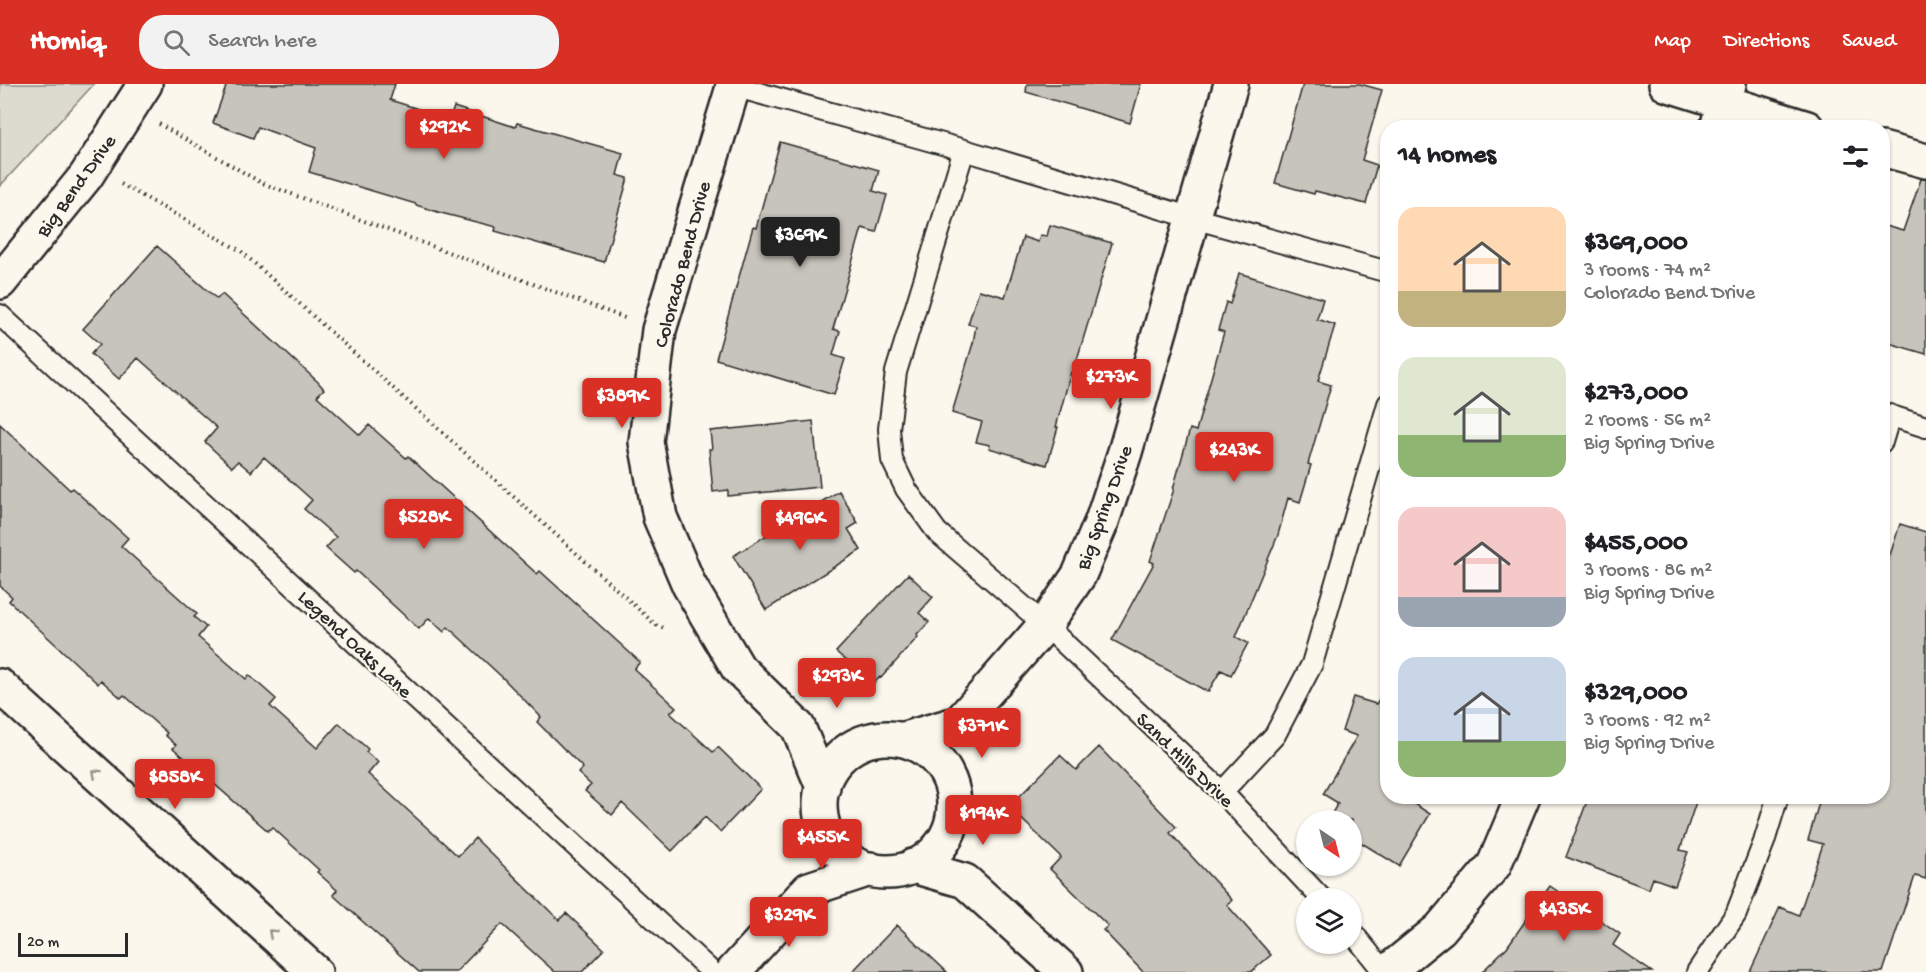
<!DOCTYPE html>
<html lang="en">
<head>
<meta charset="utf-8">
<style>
  body { margin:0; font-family:"Gochi Hand",sans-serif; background:#f2f2f2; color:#202124; height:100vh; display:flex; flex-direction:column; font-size:22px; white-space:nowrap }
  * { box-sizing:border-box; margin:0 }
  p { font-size:20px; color:#757577 }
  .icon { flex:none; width:33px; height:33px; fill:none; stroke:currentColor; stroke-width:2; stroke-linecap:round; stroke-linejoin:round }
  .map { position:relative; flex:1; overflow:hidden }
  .details { position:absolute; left:1380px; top:36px; width:510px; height:684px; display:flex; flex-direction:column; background:#fff; border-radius:24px; box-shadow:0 2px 4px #0004 }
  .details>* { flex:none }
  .needle { width:39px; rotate:145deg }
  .buttons { position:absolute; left:1296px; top:726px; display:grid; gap:12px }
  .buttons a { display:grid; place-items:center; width:66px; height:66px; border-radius:50%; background:#fff; box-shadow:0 2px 4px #0004; font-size:30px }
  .scale { position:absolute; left:18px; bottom:15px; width:110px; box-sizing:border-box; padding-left:6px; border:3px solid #2b2b2b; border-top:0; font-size:16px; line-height:21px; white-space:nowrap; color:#2b2b2b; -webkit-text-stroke:4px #fbf7ec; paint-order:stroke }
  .price { position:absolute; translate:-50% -51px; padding:0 14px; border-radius:6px; background:#d93025; color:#fff; font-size:20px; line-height:39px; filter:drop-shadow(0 2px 3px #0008) }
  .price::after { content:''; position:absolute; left:50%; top:36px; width:18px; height:14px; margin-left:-9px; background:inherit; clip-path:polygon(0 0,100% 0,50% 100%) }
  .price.current { background:#222; color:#fff }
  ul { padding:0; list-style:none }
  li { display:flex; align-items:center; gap:18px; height:150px; padding:0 18px }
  li span { display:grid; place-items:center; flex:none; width:168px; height:120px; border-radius:18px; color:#555 }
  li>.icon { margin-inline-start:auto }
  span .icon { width:72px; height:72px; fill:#fffc; stroke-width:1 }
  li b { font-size:26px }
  h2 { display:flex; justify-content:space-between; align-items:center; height:72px; padding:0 18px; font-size:26px }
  header { display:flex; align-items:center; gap:36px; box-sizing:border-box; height:84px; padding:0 30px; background:#d93025; color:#fff }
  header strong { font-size:28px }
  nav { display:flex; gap:33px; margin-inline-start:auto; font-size:21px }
  .search { width:420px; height:54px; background:#f2f2f2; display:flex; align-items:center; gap:15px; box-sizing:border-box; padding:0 21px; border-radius:24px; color:#757577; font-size:22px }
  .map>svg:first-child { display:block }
  .green { fill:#dddad0; stroke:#84827e; stroke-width:1.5 }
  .building { fill:#c7c4bc; stroke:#2b2b2b; stroke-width:1.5 }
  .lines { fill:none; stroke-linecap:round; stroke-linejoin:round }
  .lane-casing { stroke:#2b2b2b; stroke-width:24 }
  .street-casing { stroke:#2b2b2b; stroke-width:38 }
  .secondary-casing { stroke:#2b2b2b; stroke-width:38 }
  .path { stroke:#2b2b2b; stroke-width:4; stroke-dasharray:1.5 4.5; stroke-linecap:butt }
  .lane { stroke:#fbf7ec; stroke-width:20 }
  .street { stroke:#fbf7ec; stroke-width:33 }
  .secondary { stroke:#fbf7ec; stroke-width:33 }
  .oneway { stroke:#93918c }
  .labels { text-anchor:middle; stroke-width:4.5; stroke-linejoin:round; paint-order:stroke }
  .street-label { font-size:20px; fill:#2b2b2b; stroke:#fbf7ec }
</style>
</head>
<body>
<header>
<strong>Homiq</strong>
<div class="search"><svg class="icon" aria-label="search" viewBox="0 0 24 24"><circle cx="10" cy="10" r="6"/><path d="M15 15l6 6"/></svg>Search here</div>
<nav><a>Map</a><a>Directions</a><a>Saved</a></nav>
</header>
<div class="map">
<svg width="1926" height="888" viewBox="0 0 1926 888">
  <rect width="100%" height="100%" fill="#fbf7ec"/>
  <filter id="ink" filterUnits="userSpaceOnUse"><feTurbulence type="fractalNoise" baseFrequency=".0167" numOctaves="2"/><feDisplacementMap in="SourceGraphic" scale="12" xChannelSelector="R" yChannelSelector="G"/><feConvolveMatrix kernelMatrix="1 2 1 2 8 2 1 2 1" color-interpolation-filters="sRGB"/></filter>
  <g filter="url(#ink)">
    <!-- green -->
    <path class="green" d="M 0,0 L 94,0 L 0,102 Z"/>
    <!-- building -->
    <path class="building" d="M 227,0 L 395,0 L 390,16 L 450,35 L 454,23 L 515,43 L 517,39 L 623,69 L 617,91 L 628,94 L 604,178 L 495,147 L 496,143 L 441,129 L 416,121 L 416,120 L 309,88 L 316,64 L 258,43 L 253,54 L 213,39 Z
      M 1027,0 L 1141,0 L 1130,39 L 1026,8 Z
      M 1303,0 L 1360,0 L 1382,6 L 1362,76 L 1377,81 L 1366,120 L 1315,107 L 1314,110 L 1275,99 Z
      M 780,58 L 879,86 L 873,107 L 887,111 L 876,148 L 862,144 L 833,245 L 840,247 L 833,271 L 845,275 L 834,311 L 716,275 L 753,143 L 756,144 Z
      M 1921,95 L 1926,95 L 1926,270 L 1882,257 L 1882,141 L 1903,147 Z
      M 1050,141 L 1112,159 L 1073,289 L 1071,288 L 1056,343 L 1058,343 L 1047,381 L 989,364 L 990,361 L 976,358 L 982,338 L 952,329 L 973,259 L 976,242 L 968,240 L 979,206 L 1005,213 L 1023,153 L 1038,158 L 1040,151 L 1047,152 Z
      M 157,162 L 217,215 L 222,210 L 318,298 L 324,305 L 317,312 L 360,351 L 369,341 L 406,374 L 408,372 L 537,490 L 540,487 L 640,578 L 634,585 L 676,623 L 670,629 L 713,668 L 718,663 L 761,705 L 720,748 L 705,733 L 672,767 L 622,719 L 612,731 L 585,707 L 591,701 L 578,689 L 583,684 L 537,638 L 541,633 L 503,594 L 448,543 L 444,548 L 429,534 L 419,545 L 356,487 L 354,489 L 326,464 L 336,453 L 304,425 L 312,416 L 264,373 L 251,388 L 238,377 L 232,383 L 205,358 L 217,344 L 138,274 L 119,295 L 91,270 L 100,260 L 83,245 Z
      M 1239,189 L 1323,215 L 1317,235 L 1335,241 L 1318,297 L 1331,301 L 1308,380 L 1311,381 L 1300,418 L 1288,414 L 1278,451 L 1236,553 L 1248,559 L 1231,591 L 1221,586 L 1208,608 L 1112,556 L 1154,479 L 1150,477 L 1174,405 L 1173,405 L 1190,345 L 1196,347 L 1224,248 L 1218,246 L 1226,218 L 1230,220 Z
      M 813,337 L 820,403 L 728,412 L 728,406 L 713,408 L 709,365 L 712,365 L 710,347 Z
      M 0,340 L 70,406 L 72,404 L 128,454 L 121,462 L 197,530 L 194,533 L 206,543 L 198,553 L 246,595 L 249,591 L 276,615 L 270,622 L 317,664 L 339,639 L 368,665 L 366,668 L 378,678 L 368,690 L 458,772 L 475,754 L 559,836 L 566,829 L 604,865 L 582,888 L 555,888 L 502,840 L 456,888 L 419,888 L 333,811 L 337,806 L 317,788 L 319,786 L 272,743 L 268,747 L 173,664 L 176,661 L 165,651 L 167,649 L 124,611 L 121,614 L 101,596 L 98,600 L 9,517 L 12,513 L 0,502 Z
      M 839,407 L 858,439 L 848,445 L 861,466 L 766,526 L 733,472 Z
      M 1900,440 L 1926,448 L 1926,795 L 1915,792 L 1883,888 L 1750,888 L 1780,823 L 1799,831 L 1823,760 L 1808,756 L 1821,712 L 1882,712 L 1882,496 Z
      M 908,490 L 933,513 L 919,529 L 929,538 L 917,551 L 918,553 L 881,594 L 880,593 L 874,599 L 836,568 Z
      M 1388,601 L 1388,712 L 1402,712 L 1430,730 L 1399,782 L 1352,753 L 1352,736 L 1328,736 L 1338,719 L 1323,710 L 1357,652 L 1342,647 L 1353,613 L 1376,620 Z
      M 1099,663 L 1176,743 L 1170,749 L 1232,816 L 1227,821 L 1271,871 L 1251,888 L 1143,888 L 1103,846 L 1108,842 L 1050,785 L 1061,773 L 1009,723 L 1060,671 L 1076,686 Z
      M 1589,712 L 1698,712 L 1680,766 L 1688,768 L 1675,802 L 1653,794 L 1649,805 L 1566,773 Z
      M 1550,802 L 1620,850 L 1613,861 L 1652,888 L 1482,888 L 1507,863 Z
      M 897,841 L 947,888 L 852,888 Z"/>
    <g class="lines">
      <defs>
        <path id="lane" d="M 726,0 L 964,66 L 1193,134 L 1388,188
          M 964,66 L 896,288 L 889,345 L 892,376 L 906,405 L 937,448 L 1045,541 L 1222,708 L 1321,814
          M 0,231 L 712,888
          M 1882,329 L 1926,343
          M 1882,358 L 1890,331
          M 1222,708 L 1275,651 L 1312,580 L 1388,320
          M 1352,848 L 1384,888
          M 1697,888 L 1736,830 L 1764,758 L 1778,712"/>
        <path id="street" d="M 734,0 L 659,246 L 646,358 L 660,433 L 689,501 L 738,584 L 798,643 L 823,703
          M 1666,0 L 1807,44
          M 1717,44 L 1729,0
          M 1882,65 L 1926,77
          M 0,198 L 86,92 L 145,0
          M820 721a67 67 0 1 1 134 0a67 67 0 1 1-134 0Z
          M 904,655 L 959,639 L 1045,541 L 1079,491 L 1102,437 L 1125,368 L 1231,0
          M 913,782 L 965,797 L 1066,888
          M 733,888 L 809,805 L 870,785
          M 1387,888 L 1440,845 L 1494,781 L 1523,712"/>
        <path id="secondary" d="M 0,602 L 315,888"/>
      </defs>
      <!-- lane casing -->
      <use href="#lane" class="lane-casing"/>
      <!-- street casing -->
      <use href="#street" class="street-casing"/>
      <!-- secondary casing -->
      <use href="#secondary" class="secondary-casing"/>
      <!-- path -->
      <path class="path" d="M 159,40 L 262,99 L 625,234
        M 121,100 L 241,167 L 656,541 L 663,544"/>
      <!-- lane -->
      <use href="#lane" class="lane"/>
      <!-- street -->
      <use href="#street" class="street"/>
      <!-- secondary -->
      <use href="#secondary" class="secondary"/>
    </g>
    <!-- one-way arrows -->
    <defs><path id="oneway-chevron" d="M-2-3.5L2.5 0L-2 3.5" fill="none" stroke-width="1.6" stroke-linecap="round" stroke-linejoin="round" transform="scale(1.5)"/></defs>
    <g class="oneway">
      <use href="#oneway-chevron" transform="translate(96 689) rotate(-138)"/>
      <use href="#oneway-chevron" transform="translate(272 849) rotate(-138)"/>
    </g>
  </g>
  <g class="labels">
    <!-- street labels -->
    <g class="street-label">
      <text transform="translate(75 101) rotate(-54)" y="7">Big Bend Drive</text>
      <text transform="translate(681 180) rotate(-75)" y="7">Colorado Bend Drive</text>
      <text transform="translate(1103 423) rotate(-70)" y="7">Big Spring Drive</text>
      <text transform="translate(356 559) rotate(43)" y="7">Legend Oaks Lane</text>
      <text transform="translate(1186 675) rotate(44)" y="7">Sand Hills Drive</text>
    </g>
  </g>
</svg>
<div class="buttons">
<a><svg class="needle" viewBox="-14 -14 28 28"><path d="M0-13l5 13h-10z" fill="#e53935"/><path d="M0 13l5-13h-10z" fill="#757577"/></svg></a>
<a><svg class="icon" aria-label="layers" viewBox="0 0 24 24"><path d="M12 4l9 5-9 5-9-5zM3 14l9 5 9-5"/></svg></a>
</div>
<div class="scale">20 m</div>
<b class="price" style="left:444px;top:76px">$292K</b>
<b class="price current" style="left:800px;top:184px">$369K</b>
<b class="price" style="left:1111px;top:326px">$273K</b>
<b class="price" style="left:622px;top:345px">$389K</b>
<b class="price" style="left:1234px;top:399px">$243K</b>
<b class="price" style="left:424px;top:466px">$528K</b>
<b class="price" style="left:800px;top:467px">$496K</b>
<b class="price" style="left:837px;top:625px">$293K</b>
<b class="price" style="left:982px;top:675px">$371K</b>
<b class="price" style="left:175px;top:726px">$858K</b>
<b class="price" style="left:983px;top:762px">$194K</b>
<b class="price" style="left:822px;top:786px">$455K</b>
<b class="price" style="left:1564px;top:858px">$435K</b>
<b class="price" style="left:789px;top:864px">$329K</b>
<section class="details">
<h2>14 homes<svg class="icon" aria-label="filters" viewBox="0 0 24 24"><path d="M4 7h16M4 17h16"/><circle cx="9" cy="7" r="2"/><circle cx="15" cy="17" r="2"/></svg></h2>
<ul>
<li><span style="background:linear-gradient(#ffd9b3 70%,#c2b280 0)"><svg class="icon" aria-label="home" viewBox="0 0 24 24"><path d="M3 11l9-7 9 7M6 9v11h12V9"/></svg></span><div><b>$369,000</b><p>3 rooms · 74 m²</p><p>Colorado Bend Drive</p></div></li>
<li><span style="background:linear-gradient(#dfe7d0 65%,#8fb573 0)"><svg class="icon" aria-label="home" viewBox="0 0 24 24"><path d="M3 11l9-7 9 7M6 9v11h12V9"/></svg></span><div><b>$273,000</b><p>2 rooms · 56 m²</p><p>Big Spring Drive</p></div></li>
<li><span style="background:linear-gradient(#f6c9c9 75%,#9aa5b1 0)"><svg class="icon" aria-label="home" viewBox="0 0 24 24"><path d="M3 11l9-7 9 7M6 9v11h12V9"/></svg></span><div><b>$455,000</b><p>3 rooms · 86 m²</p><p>Big Spring Drive</p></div></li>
<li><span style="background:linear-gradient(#c9d6e8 70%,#8fb573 0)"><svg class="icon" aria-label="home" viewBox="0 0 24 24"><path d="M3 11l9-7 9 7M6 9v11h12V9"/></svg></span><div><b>$329,000</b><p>3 rooms · 92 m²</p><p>Big Spring Drive</p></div></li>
</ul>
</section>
</div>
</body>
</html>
